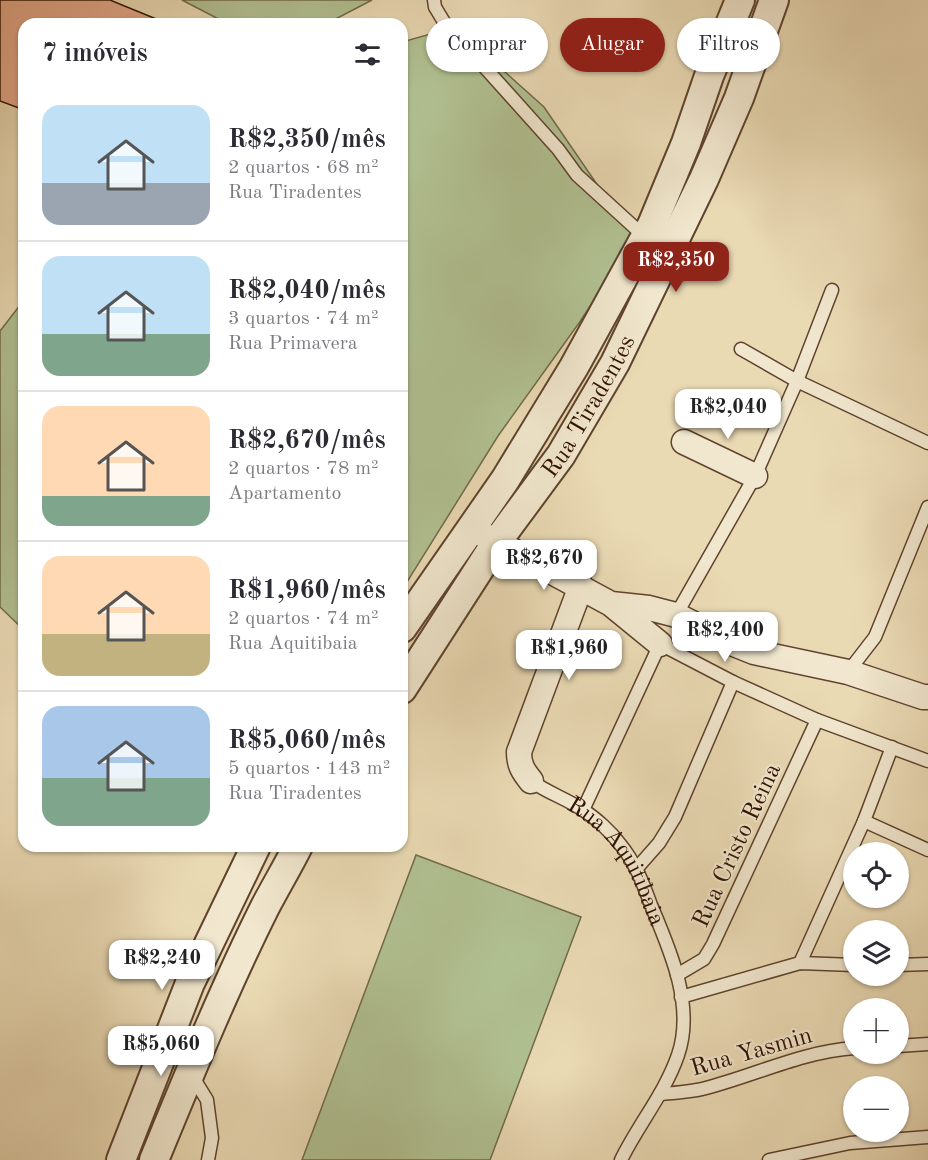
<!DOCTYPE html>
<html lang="pt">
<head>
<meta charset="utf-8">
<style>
  body { margin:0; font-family:"Old Standard TT",serif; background:#f2f2f3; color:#2b2b33; height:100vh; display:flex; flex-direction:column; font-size:22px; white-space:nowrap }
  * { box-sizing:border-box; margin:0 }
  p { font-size:20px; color:#7c7c81 }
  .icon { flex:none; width:33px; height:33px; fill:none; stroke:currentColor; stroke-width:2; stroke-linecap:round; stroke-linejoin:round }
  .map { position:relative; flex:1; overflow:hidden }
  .drawer { position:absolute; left:18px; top:18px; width:390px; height:834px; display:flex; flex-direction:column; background:#fff; border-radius:18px; box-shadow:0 2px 4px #0004 }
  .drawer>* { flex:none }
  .banner { position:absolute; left:426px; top:18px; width:411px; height:54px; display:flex; gap:12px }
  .buttons { position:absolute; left:843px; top:842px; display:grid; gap:12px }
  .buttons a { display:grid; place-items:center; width:66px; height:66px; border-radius:50%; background:#fff; box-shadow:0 2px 4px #0004; font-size:30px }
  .price { position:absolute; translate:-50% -51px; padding:0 14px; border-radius:12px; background:#fff; color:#222; font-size:20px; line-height:39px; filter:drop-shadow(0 2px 3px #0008) }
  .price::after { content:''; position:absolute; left:50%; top:36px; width:18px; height:14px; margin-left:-9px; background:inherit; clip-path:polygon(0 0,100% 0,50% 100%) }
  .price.selected { background:#8f2418; color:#fff }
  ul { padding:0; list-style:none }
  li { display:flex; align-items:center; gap:18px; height:150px; padding:0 24px }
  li+li { border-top:2px solid #e1e1e2 }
  li span { display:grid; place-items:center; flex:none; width:168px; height:120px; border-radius:18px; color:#555 }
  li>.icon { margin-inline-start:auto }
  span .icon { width:72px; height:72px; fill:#fffc; stroke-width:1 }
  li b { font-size:26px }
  h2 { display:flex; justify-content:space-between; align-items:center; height:72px; padding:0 24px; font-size:26px }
  .pill { padding:0 21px; border-radius:27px; background:#fff; box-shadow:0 2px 4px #0004; font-size:21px; line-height:54px }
  .pill.selected { background:#8f2418; color:#fff }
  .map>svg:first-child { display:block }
  .green { fill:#b1c192; stroke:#71694a; stroke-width:1.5 }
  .building { fill:#e6a98b; stroke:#311101; stroke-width:1.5 }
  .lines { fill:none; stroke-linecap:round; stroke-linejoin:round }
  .service-casing { stroke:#5f432e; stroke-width:15 }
  .minor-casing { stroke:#5f432e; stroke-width:27 }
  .tertiary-casing { stroke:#5f432e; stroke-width:32 }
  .service { stroke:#f1e7ce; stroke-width:12 }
  .minor { stroke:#f1e7ce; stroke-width:24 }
  .tertiary { stroke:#f1e7ce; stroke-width:28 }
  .labels { text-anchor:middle; stroke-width:4.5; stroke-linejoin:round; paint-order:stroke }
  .street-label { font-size:24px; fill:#311101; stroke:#f1e7ce }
</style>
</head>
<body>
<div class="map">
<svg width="928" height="1160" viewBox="0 0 928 1160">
  <rect width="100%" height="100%" fill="#eadab4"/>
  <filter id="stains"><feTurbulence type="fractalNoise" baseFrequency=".00333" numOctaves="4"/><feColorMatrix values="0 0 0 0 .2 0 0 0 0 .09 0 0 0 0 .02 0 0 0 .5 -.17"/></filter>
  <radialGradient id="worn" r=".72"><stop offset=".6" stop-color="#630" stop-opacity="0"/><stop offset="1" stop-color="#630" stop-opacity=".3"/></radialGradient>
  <!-- green -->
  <path class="green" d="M 182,0 L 372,0 L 326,24 L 228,24 Z
    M 455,27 L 544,107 L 620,218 L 636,237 L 579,323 L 498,436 L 402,590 L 402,42 Z
    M 24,300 L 24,630 L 0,607 L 0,331 Z
    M 416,855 L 581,917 L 490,1160 L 302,1160 Z"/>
  <!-- building -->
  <path class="building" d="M 0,0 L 110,0 L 166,23 L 24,24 L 24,110 L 0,101 Z"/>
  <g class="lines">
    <defs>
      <g id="service">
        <path d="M 434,0 L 435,7 L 444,22 L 558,149 L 577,175 L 645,237"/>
        <path d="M 741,349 L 797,381 L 928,443"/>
        <path d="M 676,615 L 755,476 L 797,381 L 832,290"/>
        <path d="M 848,672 L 875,637 L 928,507"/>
        <path id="s1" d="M 531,781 C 548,793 567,799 583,810 C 596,818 611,832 620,844 C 635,862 643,883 651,905 C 670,950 695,1006 678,1055 C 665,1093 638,1125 621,1160"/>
        <path d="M 583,810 L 660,644 L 733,682 L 817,720 L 928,761"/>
        <path d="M 864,821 L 928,850"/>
        <path d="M 637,868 L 659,843 L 675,817 L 733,682"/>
        <path d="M 800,963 L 864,821 L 892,747"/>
        <path d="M 898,965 L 928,964"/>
        <path d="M 677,975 L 704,959 L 713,944 L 817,720"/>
        <path d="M 681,997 L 800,963 L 854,965"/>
        <path d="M 898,1046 L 928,1044"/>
        <path d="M 191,1074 L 207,1100 L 212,1138 L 208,1160"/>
        <path d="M 660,1094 C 675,1093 691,1092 706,1088 C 756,1075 801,1052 854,1048"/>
        <path d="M 769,1160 L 850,1143 L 928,1137"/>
      </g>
      <path id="minor" d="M 684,442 L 755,476
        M 482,534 L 611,604 L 660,644
        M 611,604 L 649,608 L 676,615 L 729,642 L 754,652 L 848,672 L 923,697 L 928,697
        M 531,781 C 523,771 519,765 519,752 L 581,586"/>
      <g id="tertiary">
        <path d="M 402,628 L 505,480 L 574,367 L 652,225 L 686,143 L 709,76 L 740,0"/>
        <path id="s2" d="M 402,689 L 496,543 L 561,455 L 615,363 L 704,179 L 739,98 L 774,0"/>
        <path d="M 121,1160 L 190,983 L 256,846"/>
        <path d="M 154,1160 C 189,1075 224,989 265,907 C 276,886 288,866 298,846"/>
      </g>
    </defs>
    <!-- service casing -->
    <use href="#service" class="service-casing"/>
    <!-- minor casing -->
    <use href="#minor" class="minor-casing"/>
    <!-- tertiary casing -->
    <use href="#tertiary" class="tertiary-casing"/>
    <!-- service -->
    <use href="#service" class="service"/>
    <!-- minor -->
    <use href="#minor" class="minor"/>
    <!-- tertiary -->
    <use href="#tertiary" class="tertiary"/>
  </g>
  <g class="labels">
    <!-- street labels -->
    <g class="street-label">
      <text dy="8" stroke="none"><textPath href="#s2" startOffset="339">Rua Tiradentes</textPath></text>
      <text transform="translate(736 845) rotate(-65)" y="8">Rua Cristo Reina</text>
      <text dy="8" stroke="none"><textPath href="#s1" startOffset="122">Rua Aquitibaia</textPath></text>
      <text transform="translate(751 1051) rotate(-16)" y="8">Rua Yasmin</text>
    </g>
  </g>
  <rect width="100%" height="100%" filter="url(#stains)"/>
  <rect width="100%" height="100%" fill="url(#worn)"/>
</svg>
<div class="buttons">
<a><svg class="icon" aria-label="locate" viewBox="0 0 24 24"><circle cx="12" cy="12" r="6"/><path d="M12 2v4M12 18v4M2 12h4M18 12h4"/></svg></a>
<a><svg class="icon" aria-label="layers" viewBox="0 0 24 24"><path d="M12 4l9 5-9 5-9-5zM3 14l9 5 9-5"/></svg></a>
<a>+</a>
<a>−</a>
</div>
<b class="price selected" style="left:676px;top:293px">R$2,350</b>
<b class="price" style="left:728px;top:440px">R$2,040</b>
<b class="price" style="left:544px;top:591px">R$2,670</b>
<b class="price" style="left:725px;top:663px">R$2,400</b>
<b class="price" style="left:569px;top:681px">R$1,960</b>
<b class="price" style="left:162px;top:991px">R$2,240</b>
<b class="price" style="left:161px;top:1077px">R$5,060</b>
<div class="banner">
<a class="pill">Comprar</a>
<a class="pill selected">Alugar</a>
<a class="pill">Filtros</a>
</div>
<section class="drawer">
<h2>7 imóveis<svg class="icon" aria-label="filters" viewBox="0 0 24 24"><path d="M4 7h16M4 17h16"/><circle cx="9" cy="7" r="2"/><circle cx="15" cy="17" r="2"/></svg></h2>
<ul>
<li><span style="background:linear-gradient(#bfe0f5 65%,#9aa5b1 0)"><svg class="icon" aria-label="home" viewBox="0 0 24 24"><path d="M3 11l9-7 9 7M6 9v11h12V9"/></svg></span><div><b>R$2,350/mês</b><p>2 quartos · 68 m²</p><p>Rua Tiradentes</p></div></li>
<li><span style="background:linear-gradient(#bfe0f5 65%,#7fa58c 0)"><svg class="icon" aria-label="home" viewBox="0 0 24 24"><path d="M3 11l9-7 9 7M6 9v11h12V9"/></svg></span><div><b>R$2,040/mês</b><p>3 quartos · 74 m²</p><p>Rua Primavera</p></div></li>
<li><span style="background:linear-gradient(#ffd9b3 75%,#7fa58c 0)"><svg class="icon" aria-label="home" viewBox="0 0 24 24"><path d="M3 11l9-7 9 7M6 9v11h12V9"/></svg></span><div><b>R$2,670/mês</b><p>2 quartos · 78 m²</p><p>Apartamento</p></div></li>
<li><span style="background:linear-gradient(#ffd9b3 65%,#c2b280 0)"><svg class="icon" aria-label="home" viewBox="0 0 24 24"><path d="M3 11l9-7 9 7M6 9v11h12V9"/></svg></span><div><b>R$1,960/mês</b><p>2 quartos · 74 m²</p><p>Rua Aquitibaia</p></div></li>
<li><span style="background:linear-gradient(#a9c7e8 60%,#7fa58c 0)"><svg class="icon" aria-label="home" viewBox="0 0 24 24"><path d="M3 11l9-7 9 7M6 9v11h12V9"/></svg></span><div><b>R$5,060/mês</b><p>5 quartos · 143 m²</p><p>Rua Tiradentes</p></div></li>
</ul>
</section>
</div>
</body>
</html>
